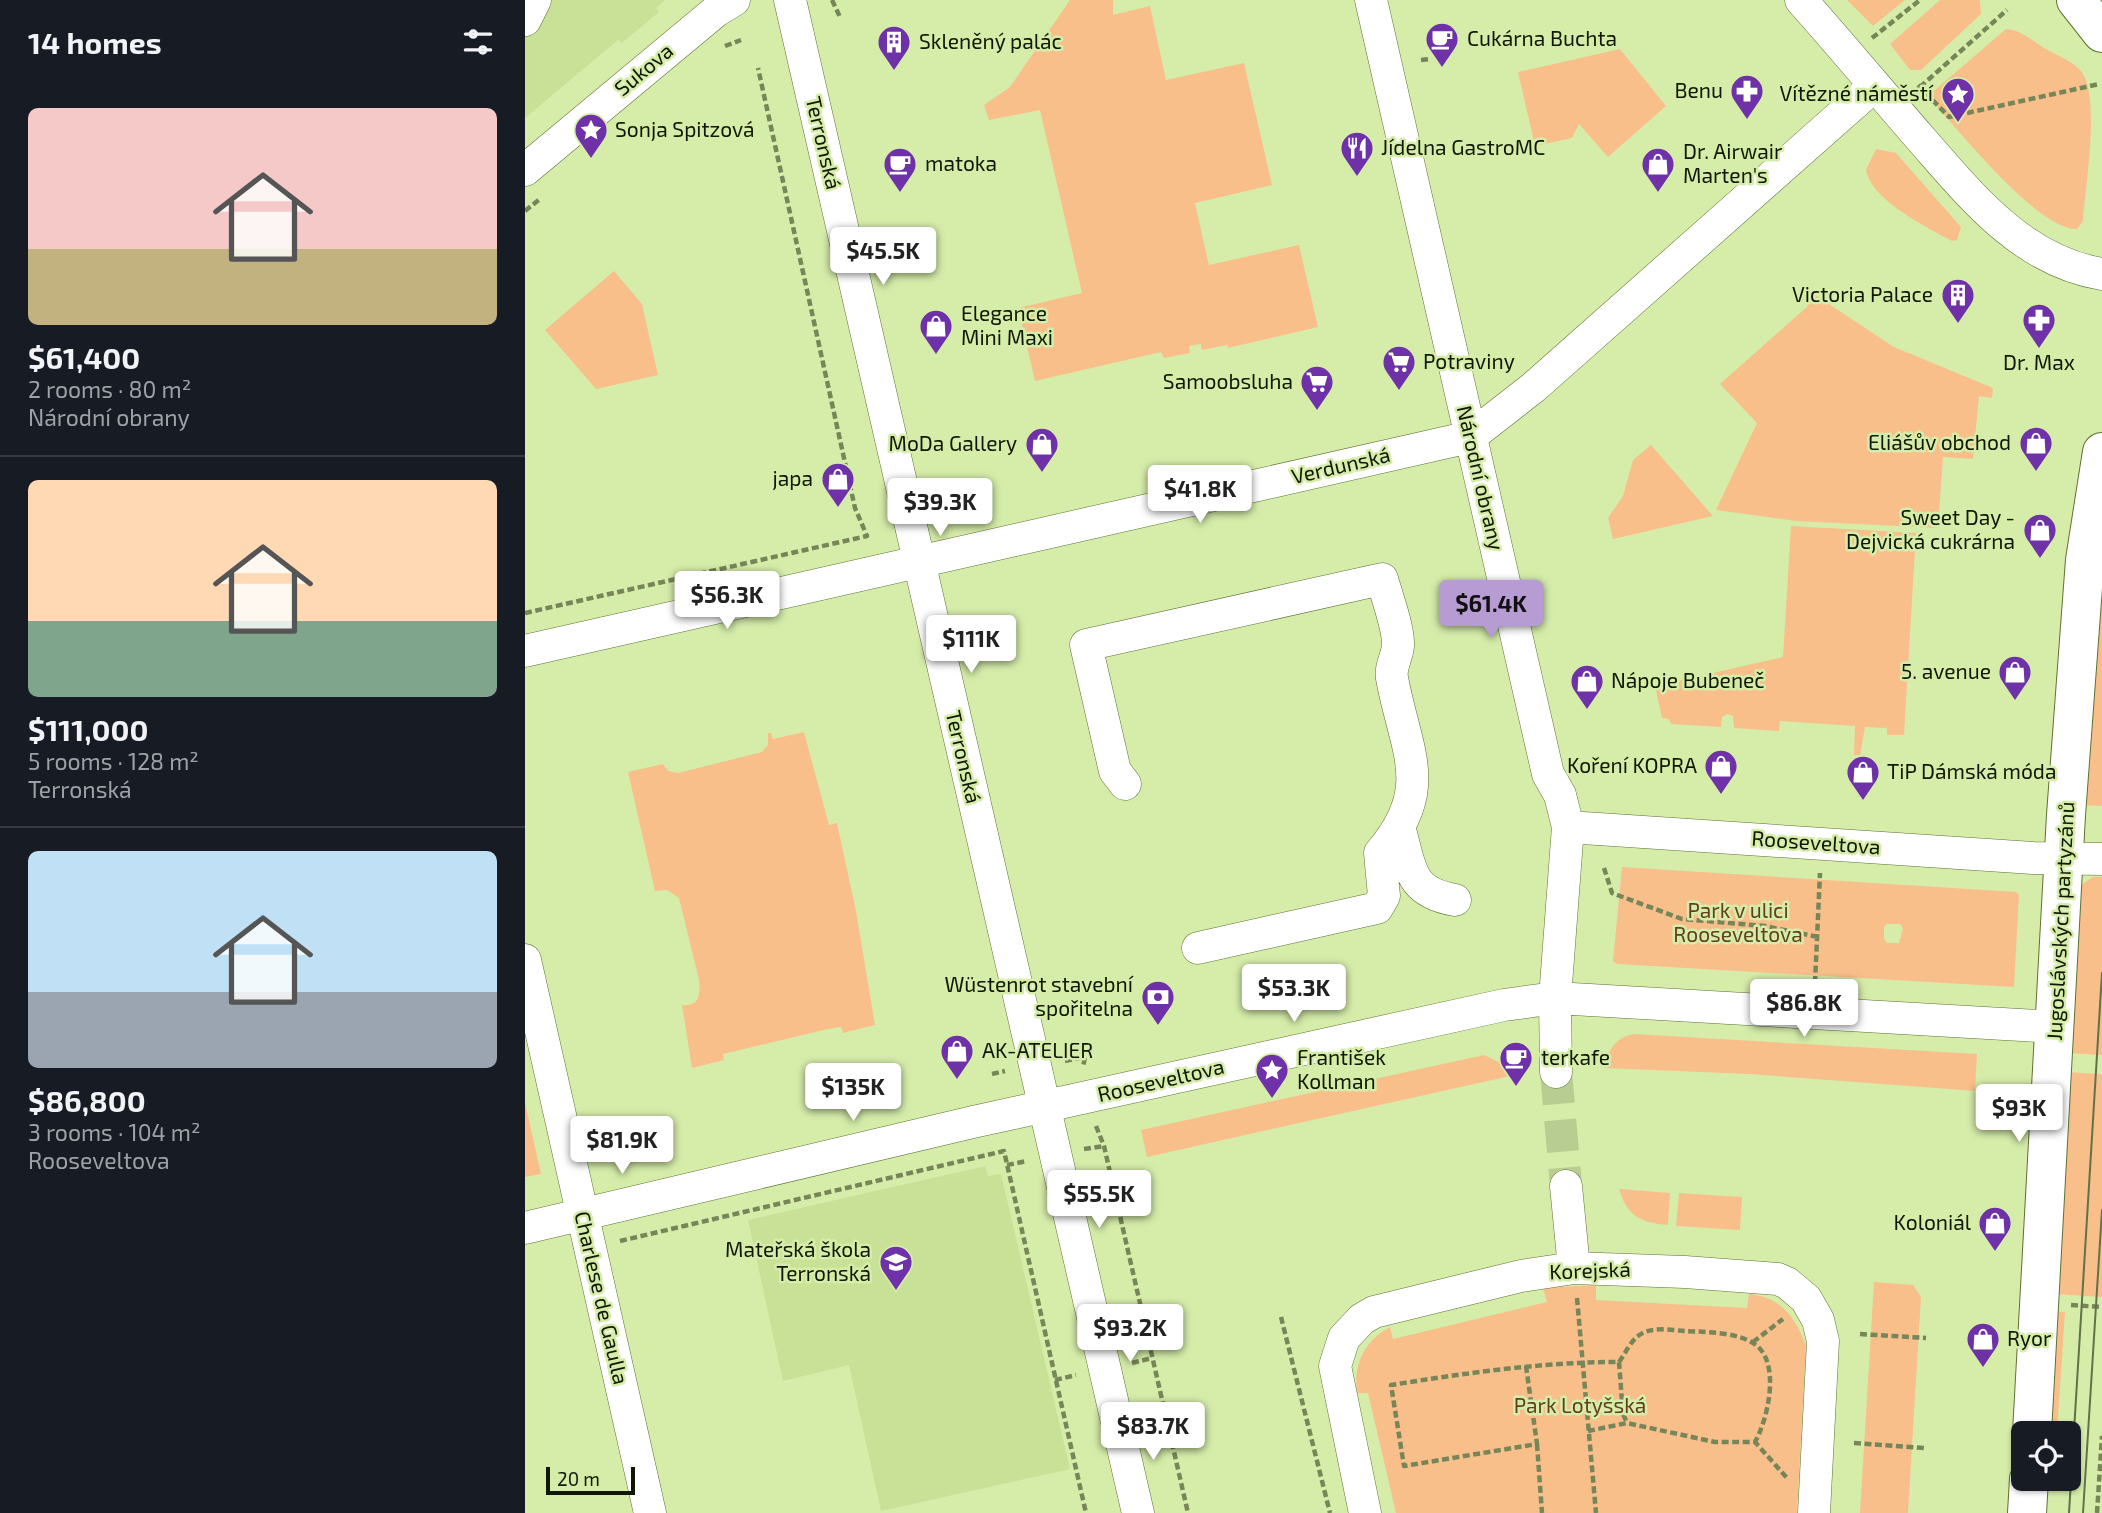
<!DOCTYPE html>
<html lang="en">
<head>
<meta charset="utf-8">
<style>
  body { margin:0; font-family:"Exo 2",sans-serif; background:#242831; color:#f1f3f6; height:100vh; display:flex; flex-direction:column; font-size:26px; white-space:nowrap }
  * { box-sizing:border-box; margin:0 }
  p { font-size:23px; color:#9ea1a6 }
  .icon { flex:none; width:38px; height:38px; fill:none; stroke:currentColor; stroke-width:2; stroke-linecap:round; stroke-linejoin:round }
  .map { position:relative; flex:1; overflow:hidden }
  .drawer { display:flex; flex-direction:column; background:#171b24; width:525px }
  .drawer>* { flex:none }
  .tools { position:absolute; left:1486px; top:1421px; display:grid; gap:14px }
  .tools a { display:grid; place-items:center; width:70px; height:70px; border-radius:10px; background:#171b24; box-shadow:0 2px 5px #0004; font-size:35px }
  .scale { position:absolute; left:21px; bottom:18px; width:89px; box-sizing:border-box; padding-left:7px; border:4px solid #101701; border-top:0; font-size:19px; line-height:24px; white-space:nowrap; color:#101701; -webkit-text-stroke:5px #d6edaa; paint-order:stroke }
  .price { position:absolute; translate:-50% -60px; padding:0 16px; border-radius:7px; background:#fff; color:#222; font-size:23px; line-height:46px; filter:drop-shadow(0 2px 4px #0008) }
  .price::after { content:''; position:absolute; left:50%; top:42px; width:21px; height:16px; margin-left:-10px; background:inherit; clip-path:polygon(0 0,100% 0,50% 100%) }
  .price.selected { background:#b69cd2; color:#111 }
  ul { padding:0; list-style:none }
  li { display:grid; align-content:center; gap:14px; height:371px; padding:0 28px }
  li+li { border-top:2px solid #363941 }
  li span { display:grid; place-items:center; height:217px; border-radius:10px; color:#555 }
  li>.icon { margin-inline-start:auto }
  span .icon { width:126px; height:126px; fill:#fffc; stroke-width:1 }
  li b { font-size:30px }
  h2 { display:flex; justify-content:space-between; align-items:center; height:84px; padding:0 28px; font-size:30px }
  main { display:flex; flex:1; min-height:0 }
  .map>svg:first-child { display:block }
  .built { fill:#c8e197 }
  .green { fill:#f8bf8b; fill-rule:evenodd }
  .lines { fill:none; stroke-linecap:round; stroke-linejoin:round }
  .minor-tunnel { stroke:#b8cd91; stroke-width:32; stroke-dasharray:32 16; stroke-linecap:butt }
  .minor-casing { stroke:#5e7133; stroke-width:33 }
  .major-casing { stroke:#5e7133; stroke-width:40 }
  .path { stroke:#778659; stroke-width:4.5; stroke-dasharray:7 3.5; stroke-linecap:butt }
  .minor { stroke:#fff; stroke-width:32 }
  .major { stroke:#fff; stroke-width:38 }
  .tram { stroke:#637148; stroke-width:2 }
  .labels { text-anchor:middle; stroke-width:5; stroke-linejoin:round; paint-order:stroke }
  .poi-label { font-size:21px; fill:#101701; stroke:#d6edaa; text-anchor:start }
  .street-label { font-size:21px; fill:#101701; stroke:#d6edaa }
  .park-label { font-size:21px; fill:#62401f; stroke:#d6edaa }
</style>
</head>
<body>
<main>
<section class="drawer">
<h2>14 homes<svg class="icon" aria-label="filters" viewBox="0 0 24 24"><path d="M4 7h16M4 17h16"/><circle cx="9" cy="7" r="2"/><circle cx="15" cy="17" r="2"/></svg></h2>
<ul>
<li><span style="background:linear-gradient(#f6c9c9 65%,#c2b280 0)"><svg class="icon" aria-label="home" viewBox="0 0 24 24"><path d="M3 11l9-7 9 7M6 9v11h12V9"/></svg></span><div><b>$61,400</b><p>2 rooms · 80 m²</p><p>Národní obrany</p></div></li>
<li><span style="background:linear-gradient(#ffd9b3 65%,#7fa58c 0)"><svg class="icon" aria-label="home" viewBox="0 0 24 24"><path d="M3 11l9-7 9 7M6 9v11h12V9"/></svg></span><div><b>$111,000</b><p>5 rooms · 128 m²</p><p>Terronská</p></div></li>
<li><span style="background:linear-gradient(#bfe0f5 65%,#9aa5b1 0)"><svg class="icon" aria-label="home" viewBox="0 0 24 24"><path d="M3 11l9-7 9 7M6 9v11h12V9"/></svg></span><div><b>$86,800</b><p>3 rooms · 104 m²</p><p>Rooseveltova</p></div></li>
</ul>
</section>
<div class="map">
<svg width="1577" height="1513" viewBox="0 0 1577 1513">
  <rect width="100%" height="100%" fill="#d6edaa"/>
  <!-- built -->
  <path class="built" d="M 0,0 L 140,0 L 131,8 L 134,12 L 97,43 L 93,40 L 0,118 Z
    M 460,1166 L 463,1176 L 476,1174 L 545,1469 L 356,1511 L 324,1365 L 258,1381 L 223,1220 Z"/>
  <!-- green -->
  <path class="green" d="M 545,0 L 588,0 L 588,15 L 625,6 L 641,80 L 719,63 L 747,185 L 670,203 L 684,265 L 774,245 L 793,327 L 703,348 L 702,345 L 677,350 L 676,344 L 664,346 L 665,353 L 639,358 L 636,352 L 510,381 L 493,308 L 557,293 L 515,110 L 464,120 L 459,105 L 485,87 Z
    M 1322,0 L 1380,0 L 1348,26 Z
    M 1415,0 L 1455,0 L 1456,14 L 1396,70 L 1385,70 L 1365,44 Z
    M 1481,29 C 1494,29 1508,41 1519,48 C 1531,55 1546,60 1556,71 C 1576,95 1560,188 1558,221 L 1552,229 C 1512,230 1431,127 1403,96 Z
    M 1095,49 L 1141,106 L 1083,157 L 1054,124 L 1047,138 L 1010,146 L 993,72 Z
    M 1351,149 L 1371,153 L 1436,227 L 1432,240 L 1427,241 C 1401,227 1346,200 1341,170 Z
    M 89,271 L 117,304 L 133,375 L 71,389 L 20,330 Z
    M 1281,289 L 1369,347 L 1468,388 L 1467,398 L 1454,396 L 1448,459 L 1418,457 L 1413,528 L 1271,521 L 1191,510 L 1232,423 L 1195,384 L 1283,306 L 1275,296 Z
    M 1126,445 L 1188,516 L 1088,539 L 1083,518 L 1098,496 L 1108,460 Z
    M 1266,526 L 1391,533 L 1379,735 L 1362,735 L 1362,728 L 1340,727 L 1335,755 L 1329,755 L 1330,726 L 1255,721 L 1254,731 L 1209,728 L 1208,716 L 1202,714 L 1197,717 L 1196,727 L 1146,724 L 1144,719 L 1137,718 L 1130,686 L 1258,657 Z
    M 1577,535 L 1577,806 L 1555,805 Z
    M 279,732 L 304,825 L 312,823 L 331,911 L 350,1025 L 318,1033 L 316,1027 L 303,1029 L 198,1054 L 199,1060 L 167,1068 L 157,1005 C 174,1007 176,994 174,980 L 154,898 L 142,890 L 130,891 L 103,772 L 138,764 L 143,771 L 153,773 L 237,752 L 243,745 L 243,733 L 246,733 L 248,739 Z
    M 1097,867 L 1491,892 L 1494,895 L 1489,987 L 1092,964 L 1088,961 ZM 1362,924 L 1375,924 L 1378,928 L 1374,943 L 1362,943 L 1359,939 L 1359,927 Z
    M 1568,877 L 1577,877 L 1577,1055 L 1542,1053 L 1554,886 Z
    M 1109,1034 L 1452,1054 L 1450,1091 L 1224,1074 L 1079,1068 C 1084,1050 1089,1038 1109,1034 Z
    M 959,1055 L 974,1062 L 985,1076 L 622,1157 L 616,1130 Z
    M 1541,1072 L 1577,1074 L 1577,1297 L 1528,1294 Z
    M 0,1102 L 16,1174 L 0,1177 Z
    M 1094,1189 L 1145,1193 L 1143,1225 C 1116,1223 1102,1216 1094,1189 Z
    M 1154,1193 L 1217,1197 L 1215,1230 L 1151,1226 Z
    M 1349,1282 L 1388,1285 L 1396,1297 L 1383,1513 L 1335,1513 Z
    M 1071,1285 L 1071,1300 L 1222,1308 L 1224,1294 C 1256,1297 1272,1318 1281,1347 L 1272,1513 L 871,1513 L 843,1393 L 832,1393 C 828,1364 840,1340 865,1327 L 868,1339 L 1022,1302 L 1018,1288 Z
    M 1526,1311 L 1540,1312 L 1532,1433 L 1519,1433 Z"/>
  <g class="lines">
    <!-- minor-tunnel -->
    <path class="minor-tunnel" d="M 1031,1072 L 1041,1186"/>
    <defs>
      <path id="minor" d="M 265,0 L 613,1513
        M 846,0 L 1023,774 L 1035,795 L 1043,827 L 1030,998 L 1031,1072
        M 1276,0 C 1317,46 1356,93 1396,139 C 1446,196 1497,261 1577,274
        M 0,20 L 10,0
        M 0,170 L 191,11 L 209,0
        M 0,651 L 945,437 L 1009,387 L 1349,86
        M 600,784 L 590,771 L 561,645 L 857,579 C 862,597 874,629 873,646 C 872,657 865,667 867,678 C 880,750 911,788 855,853 L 859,896 L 852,908 L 673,948
        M 1043,827 L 1508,858 L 1577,859
        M 875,830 C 886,869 884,892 930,900
        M 0,960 L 125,1513
        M 1041,1186 L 1049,1268
        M 0,1228 L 448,1122 L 979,1005 L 1030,998 L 1531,1027
        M 840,1513 L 810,1366 L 819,1338 L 837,1319 L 849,1312 L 996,1276 L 1049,1268 L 1160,1272 L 1253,1279 L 1262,1283 L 1281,1299 L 1293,1320 L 1298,1341 L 1289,1513"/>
      <path id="major" d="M 1551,0 L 1577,33
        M 1507,1433 L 1541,815 L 1560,560 L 1577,452
        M 1502,1513 L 1504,1479"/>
    </defs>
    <!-- minor casing -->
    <use href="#minor" class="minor-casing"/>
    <!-- major casing -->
    <use href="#major" class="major-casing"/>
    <!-- path -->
    <path class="path" d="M 307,0 L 315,17
      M 1347,38 L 1395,0
      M 200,46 L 216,40
      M 896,60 L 906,59
      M 1393,85 L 1424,117 L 1574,84
      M 1395,87 L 1482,10
      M 0,211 L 16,198
      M 414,519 L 430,515
      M 0,613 L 342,536 L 330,508 L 233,68
      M 1079,868 L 1087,893 L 1157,919 L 1240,926 L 1293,937
      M 1290,983 L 1295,873
      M 540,1061 L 560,1057 L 558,1067
      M 467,1074 L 480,1071
      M 571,1126 L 579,1146 L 663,1513
      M 559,1149 L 579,1146
      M 482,1165 L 502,1161
      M 95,1241 L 479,1151 L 561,1513
      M 1052,1298 L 1071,1513
      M 1546,1305 L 1577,1307
      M 756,1317 L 805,1513
      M 1335,1334 L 1401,1338
      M 1228,1342 L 1258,1319
      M 1094,1362 C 1100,1354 1105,1342 1113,1336 C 1125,1326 1146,1330 1160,1331 C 1180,1332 1211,1332 1228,1343 C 1257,1360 1243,1419 1230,1442
      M 607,1363 L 627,1358
      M 1001,1366 L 1012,1444 L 879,1466 L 866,1385 C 942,1373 1017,1362 1094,1362 L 1098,1414 L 1102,1423
      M 530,1380 L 551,1375
      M 1063,1431 L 1102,1423 L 1190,1442 L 1230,1442 L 1262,1478
      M 1329,1443 L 1400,1448
      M 1012,1444 L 1017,1513
      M 1572,1513 L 1577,1436"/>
    <!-- minor -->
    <use href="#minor" class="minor"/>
    <!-- major -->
    <use href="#major" class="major"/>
    <!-- tram -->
    <path class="tram" d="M 1544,1513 L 1577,973
      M 1558,1513 L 1577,1210"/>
  </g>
  <!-- icons -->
  <defs>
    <symbol id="cafe-pin" viewBox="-11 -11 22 30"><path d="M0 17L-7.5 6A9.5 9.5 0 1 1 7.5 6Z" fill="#6e31a7" stroke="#d6edaa"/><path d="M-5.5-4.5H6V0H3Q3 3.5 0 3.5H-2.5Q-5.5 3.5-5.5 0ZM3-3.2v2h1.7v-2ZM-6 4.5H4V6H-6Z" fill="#fff"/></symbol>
    <symbol id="building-pin" viewBox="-11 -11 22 30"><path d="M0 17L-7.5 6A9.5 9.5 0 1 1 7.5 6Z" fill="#6e31a7" stroke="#d6edaa"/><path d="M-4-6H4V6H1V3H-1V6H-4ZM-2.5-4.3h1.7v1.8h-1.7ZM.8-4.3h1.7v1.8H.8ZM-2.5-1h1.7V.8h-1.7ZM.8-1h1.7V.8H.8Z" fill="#fff"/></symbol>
    <symbol id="pharmacy-pin" viewBox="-11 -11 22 30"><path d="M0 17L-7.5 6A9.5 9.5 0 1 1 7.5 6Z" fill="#6e31a7" stroke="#d6edaa"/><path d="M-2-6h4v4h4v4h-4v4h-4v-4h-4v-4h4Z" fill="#fff"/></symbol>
    <symbol id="sight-pin" viewBox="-11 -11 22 30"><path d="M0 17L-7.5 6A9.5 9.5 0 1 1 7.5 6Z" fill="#6e31a7" stroke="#d6edaa"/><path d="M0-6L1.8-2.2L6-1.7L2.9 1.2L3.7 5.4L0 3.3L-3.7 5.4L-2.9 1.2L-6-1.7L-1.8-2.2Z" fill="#fff"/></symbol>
    <symbol id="restaurant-pin" viewBox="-11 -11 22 30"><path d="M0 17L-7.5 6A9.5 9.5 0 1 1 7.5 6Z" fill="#6e31a7" stroke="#d6edaa"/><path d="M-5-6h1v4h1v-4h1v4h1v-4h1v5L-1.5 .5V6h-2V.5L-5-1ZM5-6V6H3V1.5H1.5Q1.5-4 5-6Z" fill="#fff"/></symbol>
    <symbol id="shop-pin" viewBox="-11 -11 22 30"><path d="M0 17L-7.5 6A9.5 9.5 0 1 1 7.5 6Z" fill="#6e31a7" stroke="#d6edaa"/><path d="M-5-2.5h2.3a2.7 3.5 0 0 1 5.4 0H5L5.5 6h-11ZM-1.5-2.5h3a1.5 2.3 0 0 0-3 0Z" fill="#fff"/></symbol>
    <symbol id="supermarket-pin" viewBox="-11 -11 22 30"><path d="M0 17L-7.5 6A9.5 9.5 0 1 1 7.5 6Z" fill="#6e31a7" stroke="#d6edaa"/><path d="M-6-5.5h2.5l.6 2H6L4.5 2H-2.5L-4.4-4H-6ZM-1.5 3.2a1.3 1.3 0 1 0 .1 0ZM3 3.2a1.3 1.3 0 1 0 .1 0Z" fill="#fff"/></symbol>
    <symbol id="bank-pin" viewBox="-11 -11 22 30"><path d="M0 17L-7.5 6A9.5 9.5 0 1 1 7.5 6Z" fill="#6e31a7" stroke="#d6edaa"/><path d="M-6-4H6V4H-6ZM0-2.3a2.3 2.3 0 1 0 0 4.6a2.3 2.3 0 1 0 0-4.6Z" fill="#fff"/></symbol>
    <symbol id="school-pin" viewBox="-11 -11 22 30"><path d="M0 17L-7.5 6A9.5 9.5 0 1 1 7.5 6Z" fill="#6e31a7" stroke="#d6edaa"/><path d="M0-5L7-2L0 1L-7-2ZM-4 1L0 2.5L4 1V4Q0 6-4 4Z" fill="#fff"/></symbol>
  </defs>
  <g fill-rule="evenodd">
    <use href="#cafe-pin" x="898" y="20" width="38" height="52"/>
    <use href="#building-pin" x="350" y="23" width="38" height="52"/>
    <use href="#pharmacy-pin" x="1203" y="72" width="38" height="52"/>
    <use href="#sight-pin" x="1414" y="75" width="38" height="52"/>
    <use href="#sight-pin" x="47" y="111" width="38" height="52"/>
    <use href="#restaurant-pin" x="813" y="129" width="38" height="52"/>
    <use href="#cafe-pin" x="356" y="145" width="38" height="52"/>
    <use href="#shop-pin" x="1114" y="145" width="38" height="52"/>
    <use href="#building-pin" x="1414" y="276" width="38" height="52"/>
    <use href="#pharmacy-pin" x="1495" y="301" width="38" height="52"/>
    <use href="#shop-pin" x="392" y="307" width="38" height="52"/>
    <use href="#supermarket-pin" x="855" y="343" width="38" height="52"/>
    <use href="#supermarket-pin" x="773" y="363" width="38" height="52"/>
    <use href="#shop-pin" x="1492" y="424" width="38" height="52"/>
    <use href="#shop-pin" x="498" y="425" width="38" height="52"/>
    <use href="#shop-pin" x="294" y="460" width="38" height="52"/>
    <use href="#shop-pin" x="1496" y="511" width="38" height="52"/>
    <use href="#shop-pin" x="1471" y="653" width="38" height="52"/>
    <use href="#shop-pin" x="1043" y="662" width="38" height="52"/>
    <use href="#shop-pin" x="1177" y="747" width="38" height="52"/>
    <use href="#shop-pin" x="1319" y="753" width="38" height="52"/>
    <use href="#bank-pin" x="614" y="978" width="38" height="52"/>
    <use href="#shop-pin" x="413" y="1032" width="38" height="52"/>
    <use href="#cafe-pin" x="972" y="1039" width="38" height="52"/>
    <use href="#sight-pin" x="728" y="1051" width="38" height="52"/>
    <use href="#shop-pin" x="1451" y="1204" width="38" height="52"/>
    <use href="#school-pin" x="352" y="1243" width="38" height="52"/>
    <use href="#shop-pin" x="1439" y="1320" width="38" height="52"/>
  </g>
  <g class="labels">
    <!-- poi labels -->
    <g class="poi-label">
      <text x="942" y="46">Cukárna Buchta</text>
      <text x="394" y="49">Skleněný palác</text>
      <text x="1198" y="98" text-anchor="end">Benu</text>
      <text x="1408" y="101" text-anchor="end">Vítězné náměstí</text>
      <text x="90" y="137">Sonja Spitzová</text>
      <text x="856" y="155">Jídelna GastroMC</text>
      <text x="1158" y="159">Dr. Airwair<tspan x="1158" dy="24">Marten's</tspan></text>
      <text x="400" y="171">matoka</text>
      <text x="1408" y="302" text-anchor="end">Victoria Palace</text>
      <text x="436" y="321">Elegance<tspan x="436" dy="24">Mini Maxi</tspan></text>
      <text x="898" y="369">Potraviny</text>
      <text x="1514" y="370" text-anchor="middle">Dr. Max</text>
      <text x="768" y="389" text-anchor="end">Samoobsluha</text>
      <text x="1486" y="450" text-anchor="end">Eliášův obchod</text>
      <text x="492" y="451" text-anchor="end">MoDa Gallery</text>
      <text x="288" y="486" text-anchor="end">japa</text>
      <text x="1490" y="525" text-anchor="end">Sweet Day -<tspan x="1490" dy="24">Dejvická cukrárna</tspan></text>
      <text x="1466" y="679" text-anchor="end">5. avenue</text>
      <text x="1086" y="688">Nápoje Bubeneč</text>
      <text x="1172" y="773" text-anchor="end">Koření KOPRA</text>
      <text x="1362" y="779">TiP Dámská móda</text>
      <text x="608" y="992" text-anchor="end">Wüstenrot stavební<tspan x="608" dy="24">spořitelna</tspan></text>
      <text x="457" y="1058">AK-ATELIER</text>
      <text x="772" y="1065">František<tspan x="772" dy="24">Kollman</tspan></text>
      <text x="1016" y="1065">terkafe</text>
      <text x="1446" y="1230" text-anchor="end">Koloniál</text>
      <text x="346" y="1257" text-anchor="end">Mateřská škola<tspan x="346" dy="24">Terronská</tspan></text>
      <text x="1482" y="1346">Ryor</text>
    </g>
    <!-- street labels -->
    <g class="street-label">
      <text transform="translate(119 70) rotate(-40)" y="7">Sukova</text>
      <text transform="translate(298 143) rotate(77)" y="7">Terronská</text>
      <text transform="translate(816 466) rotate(-13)" y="7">Verdunská</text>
      <text transform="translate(955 478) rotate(77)" y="7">Národní obrany</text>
      <text transform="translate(438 757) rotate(77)" y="7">Terronská</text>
      <text transform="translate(1291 843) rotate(4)" y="7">Rooseveltova</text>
      <text transform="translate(1536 921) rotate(-87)" y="7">Jugoslávských partyzánů</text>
      <text transform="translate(636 1081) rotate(-13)" y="7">Rooseveltova</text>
      <text transform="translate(1065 1271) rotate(-2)" y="7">Korejská</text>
      <text transform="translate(76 1298) rotate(77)" y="7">Charlese de Gaulla</text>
    </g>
    <!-- park labels -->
    <g class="park-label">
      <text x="1213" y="918">Park v ulici<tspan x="1213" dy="24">Rooseveltova</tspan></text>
      <text x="1055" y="1413">Park Lotyšská</text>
    </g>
  </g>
</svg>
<div class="tools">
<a><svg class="icon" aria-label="locate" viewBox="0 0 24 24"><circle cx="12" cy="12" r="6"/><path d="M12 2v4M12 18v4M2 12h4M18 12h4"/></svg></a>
</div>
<div class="scale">20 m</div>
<b class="price" style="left:358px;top:287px">$45.5K</b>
<b class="price" style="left:675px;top:525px">$41.8K</b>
<b class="price" style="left:415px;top:538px">$39.3K</b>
<b class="price" style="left:202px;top:631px">$56.3K</b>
<b class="price selected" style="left:966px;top:640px">$61.4K</b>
<b class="price" style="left:446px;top:675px">$111K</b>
<b class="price" style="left:769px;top:1024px">$53.3K</b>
<b class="price" style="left:1279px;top:1039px">$86.8K</b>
<b class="price" style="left:328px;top:1123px">$135K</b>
<b class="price" style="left:1494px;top:1144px">$93K</b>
<b class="price" style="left:97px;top:1176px">$81.9K</b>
<b class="price" style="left:574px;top:1230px">$55.5K</b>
<b class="price" style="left:605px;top:1364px">$93.2K</b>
<b class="price" style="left:628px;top:1462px">$83.7K</b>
</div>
</main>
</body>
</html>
